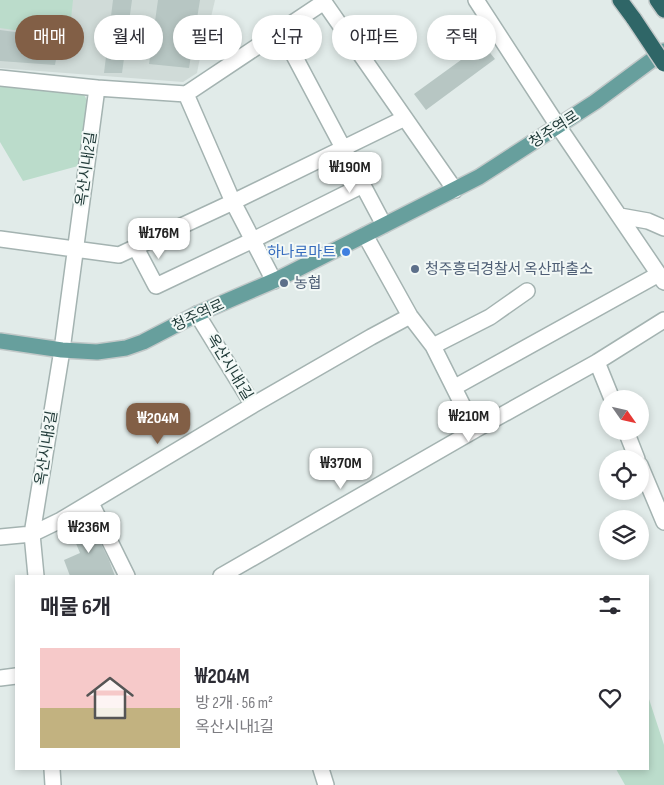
<!DOCTYPE html>
<html lang="ko">
<head>
<meta charset="utf-8">
<style>
  body { margin:0; font-family:"Sofia Sans Condensed","Noto Sans KR",sans-serif; background:#f2f2f3; color:#2b2b33; height:100vh; display:flex; flex-direction:column; font-size:19px; white-space:nowrap }
  * { box-sizing:border-box; margin:0 }
  p { font-size:16px; color:#7c7c81 }
  .icon { flex:none; width:28px; height:28px; fill:none; stroke:currentColor; stroke-width:2; stroke-linecap:round; stroke-linejoin:round }
  .map { position:relative; flex:1; overflow:hidden }
  .sheet { position:absolute; left:15px; top:575px; width:634px; height:195px; display:flex; flex-direction:column; background:#fff; border-radius:0px; box-shadow:0 2px 8px #0003 }
  .sheet>* { flex:none }
  .top-card { position:absolute; left:15px; top:15px; width:635px; height:45px; display:flex; gap:10px }
  .needle { width:32px; rotate:124deg }
  .controls { position:absolute; left:599px; top:390px; display:grid; gap:10px }
  .controls a { display:grid; place-items:center; width:50px; height:50px; border-radius:50%; background:#fff; box-shadow:0 2px 8px #0003; font-size:25px }
  .price { position:absolute; translate:-50% -42px; padding:0 11px; border-radius:10px; background:#fff; color:#222; font-size:16px; line-height:32px; filter:drop-shadow(0 1px 2px #0008) }
  .price::after { content:''; position:absolute; left:50%; top:30px; width:15px; height:11px; margin-left:-8px; background:inherit; clip-path:polygon(0 0,100% 0,50% 100%) }
  .price.active { background:#825f46; color:#fff }
  ul { padding:0; list-style:none }
  li { display:flex; align-items:center; gap:15px; height:125px; padding:0 25px }
  li+li { border-top:1px solid #e1e1e2 }
  li span { display:grid; place-items:center; flex:none; width:140px; height:100px; border-radius:0px; color:#555 }
  li>.icon { margin-inline-start:auto }
  span .icon { width:60px; height:60px; fill:#fffc; stroke-width:1 }
  li b { font-size:21px }
  h2 { display:flex; justify-content:space-between; align-items:center; height:60px; padding:0 25px; font-size:21px }
  .tag { padding:0 18px; border-radius:22px; background:#fff; box-shadow:0 2px 8px #0003; font-size:18px; line-height:45px }
  .tag.active { background:#825f46; color:#fff }
  .map>svg:first-child { display:block }
  .built { fill:#d0dbd8 }
  .green { fill:#bbdccb }
  .building { fill:#b7c6c3 }
  .lines { fill:none; stroke-linecap:round; stroke-linejoin:round }
  .minor-casing { stroke:#a4b3b1; stroke-width:18 }
  .major-casing { stroke:#c1c8c8; stroke-width:18 }
  .highway-casing { stroke:#c1c8c8; stroke-width:18 }
  .minor { stroke:#fff; stroke-width:15 }
  .major { stroke:#679f9d; stroke-width:15 }
  .highway { stroke:#2f6667; stroke-width:15 }
  .highway-bridge-casing { stroke:#c1c8c8; stroke-width:18; stroke-linecap:butt }
  .highway-bridge { stroke:#2f6667; stroke-width:15 }
  .shop-dot { fill:#3f7fe0; stroke:#f2f8f6; stroke-width:2 }
  .service-dot { fill:#5c6f8a; stroke:#f2f8f6; stroke-width:2 }
  .labels { text-anchor:middle; stroke-width:4; stroke-linejoin:round; paint-order:stroke }
  .street-label { font-size:15px; fill:#223c3a; stroke:#f2f8f6 }
  .shop-label { font-size:15px; fill:#366cbe; stroke:#f2f8f6; text-anchor:end }
  .service-label { font-size:15px; fill:#4e5e75; stroke:#f2f8f6; text-anchor:start }
</style>
</head>
<body>
<div class="map">
<svg width="664" height="785" viewBox="0 0 664 785">
  <rect width="100%" height="100%" fill="#e1ebe9"/>
  <!-- built -->
  <path class="built" d="M 0,0 L 215,0 L 208,30 L 201,52 L 197,73 L 183,82 L 0,68 Z"/>
  <!-- green -->
  <path class="green" d="M 0,0 L 73,0 L 69,38 L 0,28 Z
    M 0,85 L 82,91 L 89,104 L 78,166 L 23,181 L 0,142 Z
    M 648,696 L 664,745 L 664,785 L 625,785 L 616,769 L 648,769 Z"/>
  <!-- building -->
  <path class="building" d="M 113,0 L 132,0 L 122,73 L 104,73 Z
    M 158,0 L 200,0 L 189,68 L 149,64 Z
    M 0,30 L 53,37 L 52,47 L 58,48 L 55,65 L 0,61 Z
    M 483,44 L 495,59 L 426,110 L 414,94 Z
    M 87,516 L 109,560 L 115,576 L 70,576 L 64,560 L 80,553 L 72,534 L 81,530 L 77,521 Z"/>
  <g class="lines">
    <defs>
      <path id="minor" d="M 476,0 L 558,126 L 664,282
        M 281,31 L 384,225
        M 0,78 L 97,88 L 186,94 L 324,2 L 455,190
        M 186,94 L 233,202 L 274,281
        M 620,216 L 648,221 L 664,228
        M 365,235 L 410,316 L 433,346 L 475,430 L 597,362 L 664,320
        M 0,239 L 119,255 L 233,202 L 405,118
        M 136,248 L 156,286 L 253,240 L 363,185
        M 433,346 L 490,317 L 527,291
        M 597,362 L 612,399
        M 455,387 L 659,274
        M 253,405 L 371,337 L 410,316
        M 626,431 L 637,459
        M 640,465 L 664,522
        M 91,503 L 127,576
        M 0,537 L 32,534 L 61,520 L 253,405 L 197,314
        M 36,576 L 32,534 L 62,350 L 97,88
        M 221,576 L 475,430
        M 0,678 L 16,676
        M 52,769 L 53,785
        M 321,769 L 326,785"/>
      <path id="major" d="M 0,341 L 62,350 L 97,352 L 126,348 L 143,342 L 197,314 L 278,279 L 479,177 L 595,102 L 664,51"/>
      <path id="highway" d="M 620,0 L 634,19
        M 657,0 L 664,10"/>
    </defs>
    <!-- minor casing -->
    <use href="#minor" class="minor-casing"/>
    <!-- major casing -->
    <use href="#major" class="major-casing"/>
    <!-- highway casing -->
    <use href="#highway" class="highway-casing"/>
    <!-- minor -->
    <use href="#minor" class="minor"/>
    <!-- major -->
    <use href="#major" class="major"/>
    <!-- highway -->
    <use href="#highway" class="highway"/>
    <defs>
      <path id="highway-bridge" d="M 634,19 L 664,64"/>
    </defs>
    <!-- highway-bridge casing -->
    <use href="#highway-bridge" class="highway-bridge-casing"/>
    <!-- highway-bridge -->
    <use href="#highway-bridge" class="highway-bridge"/>
  </g>
  <!-- markers -->
  <circle class="shop-dot" cx="346" cy="252" r="5"/>
  <g class="service-dot">
    <circle cx="415" cy="269" r="5"/>
    <circle cx="284" cy="283" r="5"/>
  </g>
  <g class="labels">
    <!-- street labels -->
    <g class="street-label">
      <text transform="translate(554 129) rotate(-33)" y="5">청주역로</text>
      <text transform="translate(86 169) rotate(-82)" y="5">옥산시내2길</text>
      <text transform="translate(198 315) rotate(-25)" y="5">청주역로</text>
      <text transform="translate(230 367) rotate(59)" y="5">옥산시내1길</text>
      <text transform="translate(46 448) rotate(-81)" y="5">옥산시내3길</text>
    </g>
    <!-- shop labels -->
    <g class="shop-label">
      <text x="336" y="257">하나로마트</text>
    </g>
    <!-- service labels -->
    <g class="service-label">
      <text x="425" y="274">청주흥덕경찰서 옥산파출소</text>
      <text x="294" y="288">농협</text>
    </g>
  </g>
</svg>
<div class="controls">
<a><svg class="needle" viewBox="-14 -14 28 28"><path d="M0-13l5 13h-10z" fill="#e53935"/><path d="M0 13l5-13h-10z" fill="#7c7c81"/></svg></a>
<a><svg class="icon" aria-label="locate" viewBox="0 0 24 24"><circle cx="12" cy="12" r="6"/><path d="M12 2v4M12 18v4M2 12h4M18 12h4"/></svg></a>
<a><svg class="icon" aria-label="layers" viewBox="0 0 24 24"><path d="M12 4l9 5-9 5-9-5zM3 14l9 5 9-5"/></svg></a>
</div>
<b class="price" style="left:350px;top:194px">₩190M</b>
<b class="price" style="left:159px;top:260px">₩176M</b>
<b class="price" style="left:469px;top:443px">₩210M</b>
<b class="price active" style="left:158px;top:445px">₩204M</b>
<b class="price" style="left:341px;top:490px">₩370M</b>
<b class="price" style="left:89px;top:554px">₩236M</b>
<div class="top-card">
<a class="tag active">매매</a>
<a class="tag">월세</a>
<a class="tag">필터</a>
<a class="tag">신규</a>
<a class="tag">아파트</a>
<a class="tag">주택</a>
</div>
<section class="sheet">
<h2>매물 6개<svg class="icon" aria-label="filters" viewBox="0 0 24 24"><path d="M4 7h16M4 17h16"/><circle cx="9" cy="7" r="2"/><circle cx="15" cy="17" r="2"/></svg></h2>
<ul>
<li><span style="background:linear-gradient(#f6c9c9 60%,#c2b280 0)"><svg class="icon" aria-label="home" viewBox="0 0 24 24"><path d="M3 11l9-7 9 7M6 9v11h12V9"/></svg></span><div><b>₩204M</b><p>방 2개 · 56 m²</p><p>옥산시내1길</p></div><svg class="icon" aria-label="heart" viewBox="0 0 24 24"><path d="M12 20l-8-8c-3-5 5-10 8-4 3-6 11-1 8 4z"/></svg></li>
</ul>
</section>
</div>
</body>
</html>
